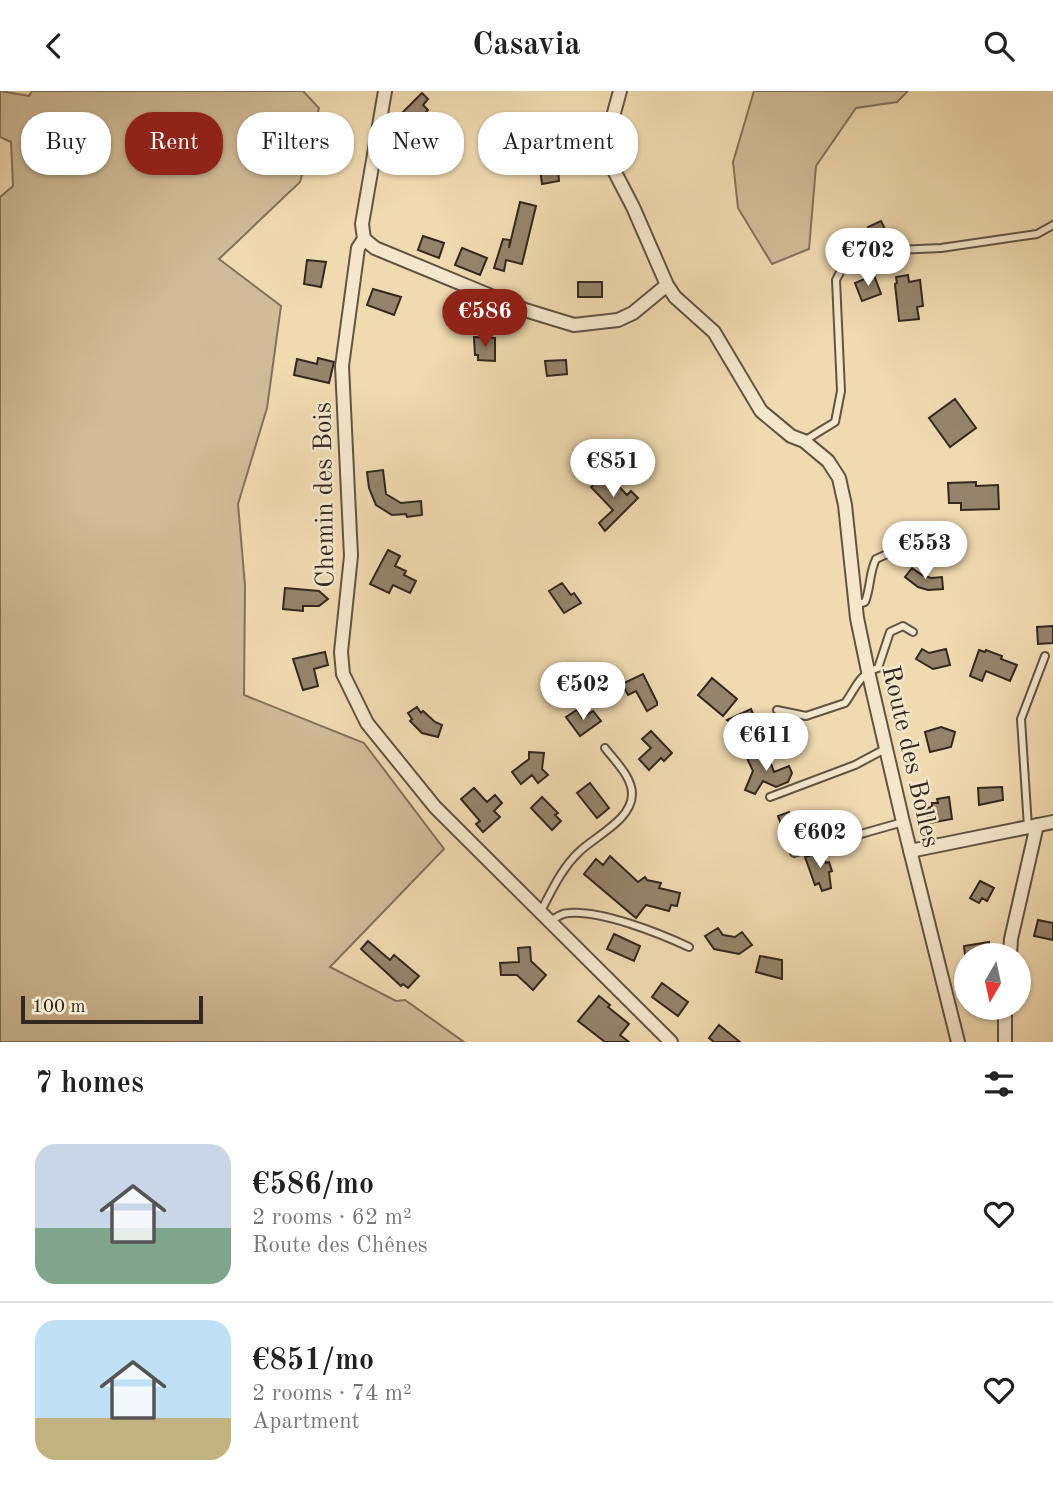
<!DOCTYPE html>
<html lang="en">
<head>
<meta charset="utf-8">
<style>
  body { margin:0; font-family:"Old Standard TT",serif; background:#f2f2f2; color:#222; height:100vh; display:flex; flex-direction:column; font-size:26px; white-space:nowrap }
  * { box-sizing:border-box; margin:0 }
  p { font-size:23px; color:#767676 }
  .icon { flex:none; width:38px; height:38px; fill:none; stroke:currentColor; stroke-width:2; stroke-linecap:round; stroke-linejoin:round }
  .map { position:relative; height:951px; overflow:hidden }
  .details { display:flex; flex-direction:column; background:#fff; flex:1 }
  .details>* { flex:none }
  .banner { position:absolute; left:21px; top:21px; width:700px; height:63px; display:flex; gap:14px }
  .needle { width:46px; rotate:189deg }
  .buttons { position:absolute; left:954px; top:852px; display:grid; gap:14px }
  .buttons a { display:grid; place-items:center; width:77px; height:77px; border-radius:50%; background:#fff; box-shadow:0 2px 5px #0004; font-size:35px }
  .scale { position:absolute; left:21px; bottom:18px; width:182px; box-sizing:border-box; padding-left:7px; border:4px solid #332720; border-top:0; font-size:19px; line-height:24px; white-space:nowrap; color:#332720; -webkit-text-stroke:5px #f5e7cc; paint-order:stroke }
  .price { position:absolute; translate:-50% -60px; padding:0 16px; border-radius:24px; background:#fff; color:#222; font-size:23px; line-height:46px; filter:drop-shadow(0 2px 4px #0008) }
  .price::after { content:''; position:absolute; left:50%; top:42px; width:21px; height:16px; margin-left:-10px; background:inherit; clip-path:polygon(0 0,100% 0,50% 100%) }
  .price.selected { background:#8f2418; color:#fff }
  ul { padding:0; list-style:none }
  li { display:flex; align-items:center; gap:21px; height:175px; padding:0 35px }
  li+li { border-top:2px solid #e0e0e0 }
  li span { display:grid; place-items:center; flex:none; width:196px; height:140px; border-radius:21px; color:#555 }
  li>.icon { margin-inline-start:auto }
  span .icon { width:84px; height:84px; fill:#fffc; stroke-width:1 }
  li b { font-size:30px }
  h2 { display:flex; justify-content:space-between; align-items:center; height:84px; padding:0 35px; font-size:30px }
  .chip { padding:0 24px; border-radius:28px; background:#fff; box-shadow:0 2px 5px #0004; font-size:24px; line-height:63px }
  .chip.selected { background:#8f2418; color:#fff }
  header { display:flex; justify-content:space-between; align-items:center; height:91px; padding:0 35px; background:#fff; font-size:32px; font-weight:700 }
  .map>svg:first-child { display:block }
  .green { fill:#d0bc98; stroke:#82725c; stroke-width:2 }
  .building { fill:#95846b; stroke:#332720; stroke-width:2 }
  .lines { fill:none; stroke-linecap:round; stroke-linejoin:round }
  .service-casing { stroke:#625444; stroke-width:10 }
  .minor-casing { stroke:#625444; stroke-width:16 }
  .service { stroke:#f5e7cc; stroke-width:6 }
  .minor { stroke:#f5e7cc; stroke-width:12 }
  .labels { text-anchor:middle; stroke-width:5; stroke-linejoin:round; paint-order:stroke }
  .street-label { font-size:26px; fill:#332720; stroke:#f5e7cc }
</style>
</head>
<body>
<header><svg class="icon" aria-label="back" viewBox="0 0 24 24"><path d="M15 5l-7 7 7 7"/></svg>Casavia<svg class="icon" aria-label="search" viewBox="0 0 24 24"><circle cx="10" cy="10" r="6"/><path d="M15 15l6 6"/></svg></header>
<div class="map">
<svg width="1053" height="951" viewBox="0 0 1053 951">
  <rect width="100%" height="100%" fill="#f0dab0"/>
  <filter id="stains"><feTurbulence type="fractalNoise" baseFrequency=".00286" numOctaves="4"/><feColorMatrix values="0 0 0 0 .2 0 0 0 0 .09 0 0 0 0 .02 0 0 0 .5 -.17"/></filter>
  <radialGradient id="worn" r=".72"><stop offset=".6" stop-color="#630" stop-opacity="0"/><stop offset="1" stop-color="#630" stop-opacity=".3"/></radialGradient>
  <!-- green -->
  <path class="green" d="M 0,0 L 29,5 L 32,0 L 303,0 L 319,17 L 300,91 L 219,168 L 281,215 L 267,317 L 238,413 L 245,494 L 244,604 L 364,652 L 444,758 L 330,876 L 396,910 L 405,909 L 464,951 L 0,951 L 0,106 L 13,95 L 11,51 L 0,46 Z
    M 754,0 L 908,0 L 897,11 L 856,17 L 816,75 L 809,158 L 772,173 L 738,117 L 733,71 Z"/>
  <!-- building -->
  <path class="building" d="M 422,2 L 428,8 L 423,14 L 428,19 L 426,21 L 439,34 L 431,42 L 412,25 L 409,29 L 402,22 Z
    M 319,38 L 326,41 L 327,38 L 346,45 L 337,73 L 316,65 L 321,52 L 315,50 Z
    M 552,53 L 554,64 L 559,63 L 561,78 L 558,78 L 559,90 L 542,93 L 537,55 Z
    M 520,111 L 536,115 L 522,173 L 506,169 L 504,180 L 494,177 L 503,148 L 510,149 L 509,157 Z
    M 881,130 L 890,148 L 877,154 L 868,136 Z
    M 423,145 L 444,152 L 439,167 L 418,159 Z
    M 462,157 L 487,167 L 480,184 L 455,174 Z
    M 307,169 L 326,171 L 321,196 L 304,193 Z
    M 874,184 L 881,203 L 862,210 L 855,192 Z
    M 908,184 L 909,191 L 920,189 L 923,215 L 917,216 L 919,228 L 899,230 L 895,193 L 897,192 L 896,186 Z
    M 578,191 L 602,191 L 602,206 L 578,206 Z
    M 373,198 L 401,206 L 394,224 L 367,214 Z
    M 474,246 L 495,247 L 495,270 L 478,269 L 478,264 L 475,264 Z
    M 318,267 L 334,271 L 329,292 L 294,284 L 297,268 L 317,273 Z
    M 566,269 L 567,283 L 547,285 L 545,270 Z
    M 955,308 L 976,337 L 950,356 L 929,327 Z
    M 383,379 L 386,403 L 401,412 L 421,410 L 422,424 L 407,426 L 406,423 L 392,424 L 376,414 L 369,397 L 367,381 Z
    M 606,382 L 627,404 L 631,400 L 638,407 L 605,440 L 599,432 L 613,419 L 591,396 Z
    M 976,391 L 976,395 L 998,394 L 999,418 L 961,419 L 961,412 L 949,412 L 948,392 Z
    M 388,459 L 400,465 L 395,475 L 406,480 L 404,484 L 416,490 L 410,502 L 393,494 L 389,502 L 370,493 Z
    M 912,477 L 922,484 L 931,487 L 942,486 L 943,498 L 928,499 L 918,496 L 905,486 Z
    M 562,492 L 571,504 L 574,502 L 581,512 L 564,522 L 549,500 Z
    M 285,497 L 319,500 L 328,508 L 319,515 L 303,515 L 303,520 L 283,518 Z
    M 1053,535 L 1053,552 L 1038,553 L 1037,536 Z
    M 922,558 L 929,562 L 946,558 L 950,574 L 933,578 L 916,568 Z
    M 979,559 L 985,561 L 986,559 L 1002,565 L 1001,568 L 1017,574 L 1010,590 L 986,580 L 982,590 L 970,585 Z
    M 325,561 L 328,574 L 314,578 L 318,595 L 303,599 L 293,568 Z
    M 643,583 L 657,611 L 657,614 L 647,620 L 636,600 L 628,604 L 622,593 Z
    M 712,587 L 737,608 L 723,625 L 698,604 Z
    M 417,616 L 421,622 L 423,620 L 435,631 L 442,634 L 438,646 L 422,642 L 410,630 L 412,628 L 408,622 Z
    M 751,618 L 756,630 L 738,638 L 727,629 Z
    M 577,619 L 582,627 L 593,620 L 601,630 L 580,645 L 566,626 Z
    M 941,636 L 955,641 L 951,656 L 930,661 L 925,641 Z
    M 651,640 L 672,662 L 664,670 L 661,667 L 649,679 L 639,668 L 651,657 L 642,648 Z
    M 766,659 L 774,681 L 789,675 L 792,682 L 788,691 L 776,696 L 763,690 L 755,703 L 745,699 L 753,680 L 747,667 Z
    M 529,661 L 544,662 L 542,678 L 548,684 L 538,692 L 532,684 L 521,693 L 512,681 L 529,668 Z
    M 590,692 L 609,717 L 597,727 L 577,702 Z
    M 1002,696 L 1003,709 L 979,714 L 978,697 Z
    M 474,697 L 487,711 L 495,704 L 502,712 L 494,720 L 500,726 L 483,741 L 476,733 L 480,730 L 461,708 Z
    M 542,706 L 558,722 L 555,724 L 561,730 L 552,739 L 531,717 Z
    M 949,706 L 952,728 L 929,732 L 926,717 L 932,716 L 932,712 L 938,712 L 937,708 Z
    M 789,721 L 792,732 L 804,728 L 808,738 L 786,746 L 778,725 Z
    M 822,761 L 826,772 L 829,771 L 832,780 L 829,781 L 831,797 L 822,800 L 819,792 L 815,794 L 805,766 Z
    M 610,765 L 638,791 L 645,786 L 647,789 L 661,792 L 659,797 L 680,802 L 677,815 L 671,814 L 669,820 L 646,814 L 636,827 L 584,783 L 596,768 L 603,774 Z
    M 980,790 L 994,797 L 987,810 L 982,807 L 979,812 L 970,807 Z
    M 1038,829 L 1053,832 L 1053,849 L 1034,845 Z
    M 718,837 L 723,844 L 735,846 L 742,841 L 752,854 L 739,863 L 714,858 L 705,845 Z
    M 614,843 L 640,855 L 634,870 L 607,858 Z
    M 368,850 L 390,869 L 394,864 L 419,885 L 408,897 L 403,893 L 401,895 L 361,858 Z
    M 989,851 L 990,864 L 965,864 L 964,855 Z
    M 530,856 L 531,870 L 546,884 L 533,899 L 517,884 L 501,884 L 500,872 L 519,871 L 518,857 Z
    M 760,865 L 782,869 L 782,888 L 756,881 Z
    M 662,892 L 688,911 L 678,925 L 652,906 Z
    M 599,905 L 610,914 L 608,916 L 629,933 L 620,944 L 629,951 L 605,951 L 578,930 Z
    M 719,934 L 740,951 L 714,951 L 709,947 Z"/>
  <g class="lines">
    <defs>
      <path id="service" d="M 804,350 L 835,331 L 841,300 L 836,189 L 847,168 L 873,160 L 941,157 L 1037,143 L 1053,134
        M 856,514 L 865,511 C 871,496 869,482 876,468 L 887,463
        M 777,619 L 806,625 L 845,612 C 856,597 859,583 878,577 L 890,541 L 903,535 L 913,541
        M 770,706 L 855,674 L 887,657
        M 1028,736 L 1021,628 L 1045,565
        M 794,762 L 903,731
        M 541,820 C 552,799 562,777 579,761 C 595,745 632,729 632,703 C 632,686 615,670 605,657
        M 550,831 C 555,827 561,822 569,822 C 601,819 659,842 689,856"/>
      <path id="minor" d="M 385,0 L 362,133 L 364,148 L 375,157 L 525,219 L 574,234 L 618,229 L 633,222 L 667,194
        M 620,0 L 606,51 L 608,68 L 633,116 L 667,194 L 675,206 L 714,241 L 761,320 L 791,345 L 804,350 L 828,370 L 839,387 L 845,414 L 857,527 L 868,580 L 903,731 L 958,951
        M 364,148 L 358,157 L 342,275 L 351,465 L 341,561 L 343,583 L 367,632 L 435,716 L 671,951
        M 910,760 L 1053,731
        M 1010,864 L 1011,848 L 1037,734
        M 1005,951 L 1005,917"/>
    </defs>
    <!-- service casing -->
    <use href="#service" class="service-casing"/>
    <!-- minor casing -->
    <use href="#minor" class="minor-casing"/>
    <!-- service -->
    <use href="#service" class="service"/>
    <!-- minor -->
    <use href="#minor" class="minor"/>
  </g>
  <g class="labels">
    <!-- street labels -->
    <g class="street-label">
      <text transform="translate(323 404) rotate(-91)" y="9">Chemin des Bois</text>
      <text transform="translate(912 665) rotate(77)" y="9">Route des Bolles</text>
    </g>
  </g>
  <rect width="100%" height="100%" filter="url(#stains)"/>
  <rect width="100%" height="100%" fill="url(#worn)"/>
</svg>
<div class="buttons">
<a><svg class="needle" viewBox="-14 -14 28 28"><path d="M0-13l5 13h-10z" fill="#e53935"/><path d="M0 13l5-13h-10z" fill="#767676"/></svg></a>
</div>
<div class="scale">100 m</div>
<b class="price" style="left:868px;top:197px">€702</b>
<b class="price selected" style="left:485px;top:258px">€586</b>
<b class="price" style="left:613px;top:408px">€851</b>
<b class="price" style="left:925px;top:490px">€553</b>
<b class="price" style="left:583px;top:631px">€502</b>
<b class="price" style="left:766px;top:682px">€611</b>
<b class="price" style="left:820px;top:779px">€602</b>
<div class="banner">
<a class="chip">Buy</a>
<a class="chip selected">Rent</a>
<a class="chip">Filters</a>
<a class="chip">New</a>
<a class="chip">Apartment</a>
</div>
</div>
<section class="details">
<h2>7 homes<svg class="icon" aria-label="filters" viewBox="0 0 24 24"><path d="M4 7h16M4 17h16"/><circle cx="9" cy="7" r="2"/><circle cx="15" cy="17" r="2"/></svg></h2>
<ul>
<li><span style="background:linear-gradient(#c9d6e8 60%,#7fa58c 0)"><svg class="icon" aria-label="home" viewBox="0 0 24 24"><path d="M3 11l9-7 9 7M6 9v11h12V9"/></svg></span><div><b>€586/mo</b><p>2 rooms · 62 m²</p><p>Route des Chênes</p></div><svg class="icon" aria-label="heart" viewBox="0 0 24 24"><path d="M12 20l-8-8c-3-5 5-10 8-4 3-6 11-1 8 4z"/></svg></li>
<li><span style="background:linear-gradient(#bfe0f5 70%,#c2b280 0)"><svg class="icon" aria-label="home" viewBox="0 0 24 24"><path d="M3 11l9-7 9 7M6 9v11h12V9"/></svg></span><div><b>€851/mo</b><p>2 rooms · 74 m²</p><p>Apartment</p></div><svg class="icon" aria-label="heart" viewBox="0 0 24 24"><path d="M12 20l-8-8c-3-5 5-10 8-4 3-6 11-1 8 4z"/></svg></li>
</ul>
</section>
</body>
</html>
